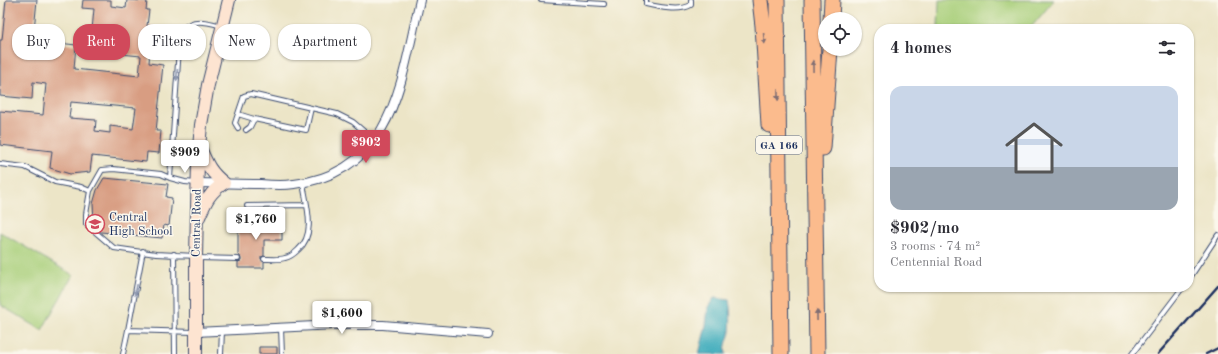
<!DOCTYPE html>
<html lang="en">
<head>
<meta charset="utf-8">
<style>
  body { margin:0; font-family:"Old Standard TT",serif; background:#f7f7f7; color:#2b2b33; height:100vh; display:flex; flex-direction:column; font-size:15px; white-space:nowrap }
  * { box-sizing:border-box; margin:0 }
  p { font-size:13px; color:#7c7c81 }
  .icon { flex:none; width:22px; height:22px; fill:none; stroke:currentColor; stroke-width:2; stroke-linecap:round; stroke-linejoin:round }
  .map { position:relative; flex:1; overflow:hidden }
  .drawer { position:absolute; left:874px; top:24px; width:320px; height:268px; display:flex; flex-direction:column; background:#fff; border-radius:16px; box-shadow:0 1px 3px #0004 }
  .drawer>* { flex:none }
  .top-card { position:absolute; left:12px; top:24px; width:380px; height:36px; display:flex; gap:8px }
  .buttons { position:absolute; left:818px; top:12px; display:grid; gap:8px }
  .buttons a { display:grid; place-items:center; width:44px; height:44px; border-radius:50%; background:#fff; box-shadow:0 1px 3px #0004; font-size:20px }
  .price { position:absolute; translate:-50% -34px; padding:0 9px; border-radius:4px; background:#fff; color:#222; font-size:13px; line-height:26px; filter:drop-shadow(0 1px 2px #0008) }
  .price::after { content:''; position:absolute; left:50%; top:24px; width:12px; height:9px; margin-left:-6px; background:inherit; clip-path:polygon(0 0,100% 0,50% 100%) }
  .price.selected { background:#d1495b; color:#fff }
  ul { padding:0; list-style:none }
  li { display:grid; align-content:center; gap:8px; height:212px; padding:0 16px }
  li+li { border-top:1px solid #e1e1e2 }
  li span { display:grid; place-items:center; height:124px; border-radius:12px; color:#555 }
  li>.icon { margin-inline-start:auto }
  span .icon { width:72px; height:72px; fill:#fffc; stroke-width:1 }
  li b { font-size:17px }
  h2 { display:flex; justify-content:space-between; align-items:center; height:48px; padding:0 16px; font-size:17px }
  .tag { padding:0 14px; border-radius:16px; background:#fff; box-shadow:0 1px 3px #0004; font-size:14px; line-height:36px }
  .tag.selected { background:#d1495b; color:#fff }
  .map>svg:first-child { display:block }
  .green { fill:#a9cf7a; stroke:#627f6c }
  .water { fill:#3eacbc; stroke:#2c6e8d }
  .building { fill:#d89d82; fill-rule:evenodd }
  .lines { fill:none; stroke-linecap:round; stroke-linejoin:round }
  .lane-casing { stroke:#3a4a6e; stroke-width:6 }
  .street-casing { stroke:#3a4a6e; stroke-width:10 }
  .secondary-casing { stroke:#3a4a6e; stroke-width:14 }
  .highway-casing { stroke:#3a4a6e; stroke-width:17 }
  .lane { stroke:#fff; stroke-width:4 }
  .street { stroke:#fff; stroke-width:8 }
  .secondary { stroke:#fde4d1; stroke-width:12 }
  .highway { stroke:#fbbb8d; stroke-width:15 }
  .rail { stroke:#1b2f5e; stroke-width:2.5 }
  .oneway { fill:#806e73 }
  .oneway2 { fill:#8d97ae }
  .labels { text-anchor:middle; stroke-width:3; stroke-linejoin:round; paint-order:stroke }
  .shield { fill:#fbf7ec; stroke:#5e6b89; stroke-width:1 }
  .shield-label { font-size:11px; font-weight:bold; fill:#1b2f5e }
  .poi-label { font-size:12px; fill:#1b2f5e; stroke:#fbf7ec; text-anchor:start }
  .street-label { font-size:12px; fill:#1b2f5e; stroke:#fbf7ec }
</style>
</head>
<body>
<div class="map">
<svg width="1218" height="354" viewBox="0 0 1218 354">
  <rect width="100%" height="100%" fill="#fbf7ec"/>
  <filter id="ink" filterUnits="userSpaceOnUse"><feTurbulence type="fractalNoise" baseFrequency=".025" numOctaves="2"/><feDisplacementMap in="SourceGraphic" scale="8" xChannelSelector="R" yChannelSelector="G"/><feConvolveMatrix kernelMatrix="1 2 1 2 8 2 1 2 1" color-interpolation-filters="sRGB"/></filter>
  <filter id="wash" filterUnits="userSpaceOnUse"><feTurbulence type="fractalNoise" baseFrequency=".012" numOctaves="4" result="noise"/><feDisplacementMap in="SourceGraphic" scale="16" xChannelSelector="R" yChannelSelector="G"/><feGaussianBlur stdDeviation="0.9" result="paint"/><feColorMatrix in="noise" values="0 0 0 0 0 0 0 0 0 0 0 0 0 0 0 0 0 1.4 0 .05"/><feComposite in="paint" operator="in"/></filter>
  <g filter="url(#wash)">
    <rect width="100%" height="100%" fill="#ece5c7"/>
    <!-- green -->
    <path class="green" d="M 939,0 L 1054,0 L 1033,25 L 1028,29 L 938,29 Z
      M 0,232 L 73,275 L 42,330 L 0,305 Z"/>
    <!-- water -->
    <path class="water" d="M 714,298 L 729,300 C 731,310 731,321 730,332 C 728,340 724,346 726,354 L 699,354 L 706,325 L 708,307 Z"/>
    <g id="blocks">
      <!-- building -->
      <path class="building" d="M 6,0 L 37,0 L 33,40 L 76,45 L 74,69 L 139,76 L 141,56 L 90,51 L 94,9 L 82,8 L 83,0 L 111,0 L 111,6 L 126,8 L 127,0 L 147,1 L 146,10 L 149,10 L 147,26 L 167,28 L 165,51 L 150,49 L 149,63 L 163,65 L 156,131 L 161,131 L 159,153 L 147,152 L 146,162 L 92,156 L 90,172 L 70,174 L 50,168 L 52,151 L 0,145 L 0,111 L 43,115 L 46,84 L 33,82 L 32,99 L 0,96 L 0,40 L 2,40 ZM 71,102 L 136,108 L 133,129 L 110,126 L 110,133 L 95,131 L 96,120 L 69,118 Z
        M 104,178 L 168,184 L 166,197 L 172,198 L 169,226 L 164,225 L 162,238 L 101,232 L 97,229 L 94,220 L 93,204 L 97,190 Z
        M 238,221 L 282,222 L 282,240 L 264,240 L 264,256 L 261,257 L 261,259 L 264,262 L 264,268 L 238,268 L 238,262 L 241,261 L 241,259 L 240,256 L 238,255 Z
        M 259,347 L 277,347 L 277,354 L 259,354 Z"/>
    </g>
  </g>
  <g filter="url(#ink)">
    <use href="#blocks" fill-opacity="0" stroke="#3a4a6e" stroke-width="1"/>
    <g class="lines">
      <defs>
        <path id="lane" d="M 541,0 L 604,4
          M 646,0 L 646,4 C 658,7 679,12 691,5 L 691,0
          M 311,108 L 306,130 L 254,119 L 238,114 L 244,96 L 251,94 L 337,114 L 353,122 L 374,140
          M 238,114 L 235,123 L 238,128
          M 246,130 L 250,127 L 254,119
          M 0,164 L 25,167 L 55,182 L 81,187 L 90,191 L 86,214 L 86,224 L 114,248 L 156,254 L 196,256
          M 170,178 L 179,48 C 180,42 180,34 184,29 C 192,17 210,23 222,26
          M 90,191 L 102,170 L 113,169 L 161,174 L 170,178 L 185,182 L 196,183
          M 247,206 L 306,205
          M 174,254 L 175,354
          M 198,258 L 238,259
          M 264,259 C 270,259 279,260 285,258 C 290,257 294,254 298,250 C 317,234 306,204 303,183
          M 1189,279 L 1218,235
          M 281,328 L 282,354
          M 128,330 L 143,251
          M 123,354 L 128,330 L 194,332
          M 221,354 L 222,331
          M 1132,354 L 1183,287"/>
        <path id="street" d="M 196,183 C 218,183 239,184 260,184 C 271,185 283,186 294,184 C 395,172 401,80 420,0
          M 196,332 L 335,325 L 383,325 L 488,334"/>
        <path id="secondary" d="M 199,217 C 206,201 209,193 224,183 C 210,172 207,164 200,148
          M 196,354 L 196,258 L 198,159 L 201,125 L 208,85 L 229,0"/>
        <path id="highway" d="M 760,0 L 763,26 L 769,125
          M 777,0 L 781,354
          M 812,0 L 817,354
          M 831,19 L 832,0
          M 823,148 L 830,49"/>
      </defs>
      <!-- lane casing -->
      <use href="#lane" class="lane-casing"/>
      <!-- street casing -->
      <use href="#street" class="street-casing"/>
      <!-- secondary casing -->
      <use href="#secondary" class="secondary-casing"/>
      <!-- highway casing -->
      <use href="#highway" class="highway-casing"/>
      <!-- lane -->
      <use href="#lane" class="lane"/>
      <!-- street -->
      <use href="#street" class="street"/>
      <!-- secondary -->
      <use href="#secondary" class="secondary"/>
      <!-- highway -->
      <use href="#highway" class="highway"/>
      <!-- rail -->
      <path class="rail" d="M 1158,354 L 1218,286
        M 1206,354 L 1218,348"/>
    </g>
    <!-- one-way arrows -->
    <defs><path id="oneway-solid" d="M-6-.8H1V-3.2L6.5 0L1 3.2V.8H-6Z"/></defs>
    <g class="oneway">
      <use href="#oneway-solid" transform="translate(764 39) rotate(86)"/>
      <use href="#oneway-solid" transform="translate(813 66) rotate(-91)"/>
      <use href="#oneway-solid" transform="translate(778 95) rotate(89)"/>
      <use href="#oneway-solid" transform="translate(817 315) rotate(-91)"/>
    </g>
    <g class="oneway2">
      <use href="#oneway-solid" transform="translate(177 75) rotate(94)"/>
      <use href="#oneway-solid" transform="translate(136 290) rotate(101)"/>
    </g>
  </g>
  <!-- icons -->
  <defs>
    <symbol id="school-ring" viewBox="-11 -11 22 22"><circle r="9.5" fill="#fbf7ec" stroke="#d1495b" stroke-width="1.5"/><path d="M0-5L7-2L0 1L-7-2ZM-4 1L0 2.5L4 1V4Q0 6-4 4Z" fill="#d1495b"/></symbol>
  </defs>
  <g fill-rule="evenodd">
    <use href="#school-ring" x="84" y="213" width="22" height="22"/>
  </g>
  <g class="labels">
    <!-- shield labels -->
    <rect class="shield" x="756" y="136" width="46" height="18" rx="3"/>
    <g class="shield-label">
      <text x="779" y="149">GA 166</text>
    </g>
    <!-- poi labels -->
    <g class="poi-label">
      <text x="109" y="221">Central<tspan x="109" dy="14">High School</tspan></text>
    </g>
    <!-- street labels -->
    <g class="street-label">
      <text transform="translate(196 223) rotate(-89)" y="4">Central Road</text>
    </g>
  </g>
</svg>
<div class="buttons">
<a><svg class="icon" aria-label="locate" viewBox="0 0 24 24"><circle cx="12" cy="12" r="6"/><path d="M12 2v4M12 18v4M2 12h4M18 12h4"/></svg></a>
</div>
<b class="price selected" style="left:366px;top:164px">$902</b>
<b class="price" style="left:185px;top:174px">$909</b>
<b class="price" style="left:256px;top:241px">$1,760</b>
<b class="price" style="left:342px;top:335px">$1,600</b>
<div class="top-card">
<a class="tag">Buy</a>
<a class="tag selected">Rent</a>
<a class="tag">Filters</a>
<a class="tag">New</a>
<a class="tag">Apartment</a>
</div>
<section class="drawer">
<h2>4 homes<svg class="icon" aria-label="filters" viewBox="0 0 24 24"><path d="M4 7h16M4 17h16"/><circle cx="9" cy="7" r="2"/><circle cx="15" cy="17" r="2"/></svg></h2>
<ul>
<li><span style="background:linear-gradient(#c9d6e8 65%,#9aa5b1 0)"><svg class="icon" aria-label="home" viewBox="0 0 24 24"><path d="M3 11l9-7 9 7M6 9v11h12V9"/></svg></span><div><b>$902/mo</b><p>3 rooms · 74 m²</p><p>Centennial Road</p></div></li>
</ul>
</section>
</div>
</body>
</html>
